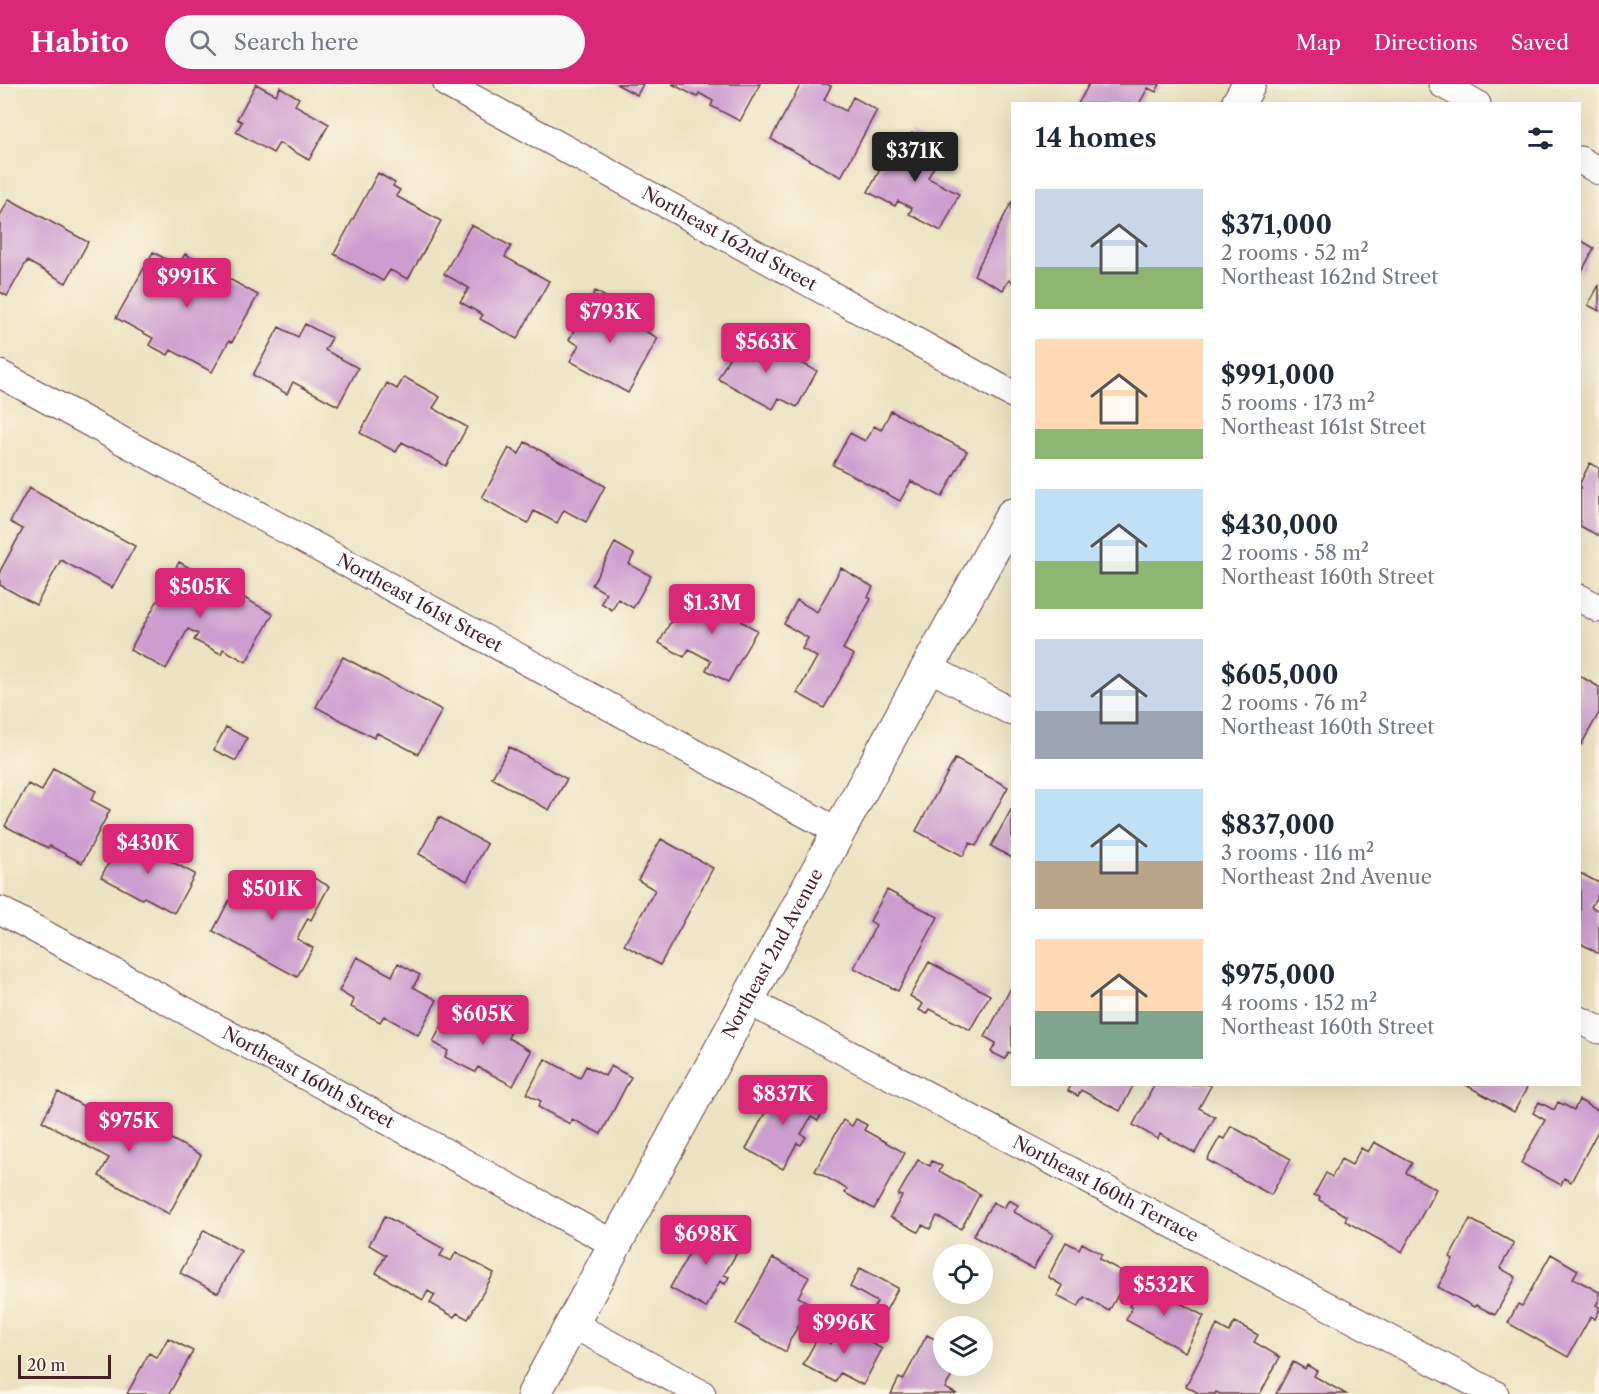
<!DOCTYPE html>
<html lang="en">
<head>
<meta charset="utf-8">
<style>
  body { margin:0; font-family:"Libre Caslon Text",serif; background:#f6f6f7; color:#1f2937; height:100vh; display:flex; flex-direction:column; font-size:22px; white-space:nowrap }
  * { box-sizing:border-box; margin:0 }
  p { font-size:20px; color:#747a83 }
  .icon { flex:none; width:33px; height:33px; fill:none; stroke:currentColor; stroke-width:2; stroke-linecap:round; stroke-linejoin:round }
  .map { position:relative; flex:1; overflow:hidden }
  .details { position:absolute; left:1011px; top:18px; width:570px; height:984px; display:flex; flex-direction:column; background:#fff; border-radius:0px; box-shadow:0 6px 24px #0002 }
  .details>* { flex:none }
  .fabs { position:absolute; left:933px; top:1160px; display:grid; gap:12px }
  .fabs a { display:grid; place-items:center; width:60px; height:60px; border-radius:50%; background:#fff; box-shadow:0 6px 24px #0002; font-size:30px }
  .scale { position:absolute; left:18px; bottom:15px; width:93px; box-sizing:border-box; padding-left:6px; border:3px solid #4a1f2b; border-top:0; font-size:16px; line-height:21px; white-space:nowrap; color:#4a1f2b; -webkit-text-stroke:4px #fcf5e5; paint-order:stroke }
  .price { position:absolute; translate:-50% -51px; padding:0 14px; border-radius:6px; background:#db2777; color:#fff; font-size:20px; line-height:39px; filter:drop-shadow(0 2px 3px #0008) }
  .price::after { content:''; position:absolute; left:50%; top:36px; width:18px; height:14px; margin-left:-9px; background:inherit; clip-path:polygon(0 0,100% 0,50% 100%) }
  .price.current { background:#222; color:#fff }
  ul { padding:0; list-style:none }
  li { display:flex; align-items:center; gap:18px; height:150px; padding:0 24px }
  li span { display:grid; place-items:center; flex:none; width:168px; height:120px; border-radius:0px; color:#555 }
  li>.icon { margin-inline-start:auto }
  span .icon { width:72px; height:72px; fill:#fffc; stroke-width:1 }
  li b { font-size:26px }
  h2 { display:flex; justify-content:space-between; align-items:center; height:72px; padding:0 24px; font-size:26px }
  header { display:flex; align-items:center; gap:36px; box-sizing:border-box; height:84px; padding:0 30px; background:#db2777; color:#fff }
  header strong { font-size:28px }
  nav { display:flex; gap:33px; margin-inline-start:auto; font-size:21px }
  .search { width:420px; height:54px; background:#f6f6f7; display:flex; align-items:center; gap:15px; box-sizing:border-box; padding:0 21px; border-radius:33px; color:#747a83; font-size:22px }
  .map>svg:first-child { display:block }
  .building { fill:#cc9ed0 }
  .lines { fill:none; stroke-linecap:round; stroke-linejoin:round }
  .street-casing { stroke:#623c42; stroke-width:29 }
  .secondary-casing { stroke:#623c42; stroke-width:35 }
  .street { stroke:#fff; stroke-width:27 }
  .secondary { stroke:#fff; stroke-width:33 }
  .labels { text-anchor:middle; stroke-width:4.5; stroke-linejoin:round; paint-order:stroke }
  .street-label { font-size:18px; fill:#4a1f2b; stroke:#fcf5e5 }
</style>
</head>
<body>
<header>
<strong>Habito</strong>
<div class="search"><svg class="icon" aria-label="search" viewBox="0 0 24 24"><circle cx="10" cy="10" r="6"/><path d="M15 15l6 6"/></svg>Search here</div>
<nav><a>Map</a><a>Directions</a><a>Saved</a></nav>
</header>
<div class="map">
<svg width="1599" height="1310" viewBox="0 0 1599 1310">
  <rect width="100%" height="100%" fill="#fcf5e5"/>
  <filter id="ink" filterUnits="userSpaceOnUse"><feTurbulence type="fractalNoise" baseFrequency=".0167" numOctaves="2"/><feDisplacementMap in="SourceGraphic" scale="12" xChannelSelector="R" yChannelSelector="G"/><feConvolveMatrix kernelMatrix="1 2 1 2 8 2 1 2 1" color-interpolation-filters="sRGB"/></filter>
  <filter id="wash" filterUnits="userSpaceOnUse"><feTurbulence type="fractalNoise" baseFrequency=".008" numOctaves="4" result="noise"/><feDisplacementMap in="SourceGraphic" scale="24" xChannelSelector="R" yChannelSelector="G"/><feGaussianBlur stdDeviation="1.35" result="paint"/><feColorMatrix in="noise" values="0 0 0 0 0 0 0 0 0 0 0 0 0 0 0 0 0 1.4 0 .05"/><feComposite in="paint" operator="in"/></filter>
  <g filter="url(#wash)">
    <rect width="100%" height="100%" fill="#ebe3c1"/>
    <g id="blocks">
      <!-- building -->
      <path class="building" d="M 256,0 L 276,11 L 280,3 L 299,14 L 295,21 L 329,40 L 309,76 L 279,59 L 273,69 L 236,48 L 242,38 L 237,35 Z
        M 616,0 L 643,0 L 637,11 Z
        M 672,0 L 760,0 L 740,37 L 711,22 L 713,17 L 699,9 L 697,13 Z
        M 801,0 L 827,0 L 831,2 L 824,16 L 846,27 L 853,13 L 877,26 L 841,93 L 771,55 Z
        M 1089,0 L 1160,0 L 1156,8 L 1148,4 L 1139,20 L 1078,20 Z
        M 912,49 L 943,65 L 928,94 L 959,110 L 941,147 L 909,130 L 912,124 L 898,117 L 895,122 L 868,108 L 890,67 L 900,72 Z
        M 378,89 L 395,99 L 393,102 L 400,106 L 396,112 L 441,137 L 408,195 L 390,186 L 383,197 L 334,170 Z
        M 9,115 L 88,158 L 66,199 L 27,177 L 7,212 L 0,208 L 0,132 Z
        M 1012,117 L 1012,198 L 1009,196 L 1003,206 L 974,191 Z
        M 471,141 L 511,162 L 505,173 L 549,197 L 517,255 L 480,235 L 483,231 L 460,218 L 469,204 L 444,190 Z
        M 1580,156 L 1594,164 L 1580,191 Z
        M 153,168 L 178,182 L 185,170 L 258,211 L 232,258 L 229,257 L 212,288 L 171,266 L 168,271 L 149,261 L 153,254 L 116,234 Z
        M 1599,201 L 1599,227 L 1588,221 Z
        M 595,207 L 620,221 L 615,231 L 658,254 L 628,309 L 570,277 L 579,261 L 569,256 Z
        M 305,240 L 332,254 L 325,266 L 358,284 L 338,322 L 293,298 L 287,310 L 253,291 L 279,243 L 298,253 Z
        M 743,247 L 765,259 L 756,277 L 768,283 L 777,266 L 817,287 L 797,323 L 779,314 L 773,325 L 718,295 Z
        M 404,293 L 440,313 L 433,324 L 467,343 L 446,382 L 402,358 L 396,368 L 360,349 L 387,299 L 397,305 Z
        M 891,327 L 967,367 L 942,413 L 911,397 L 900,417 L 833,381 L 850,349 L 865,357 L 874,342 L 881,346 Z
        M 525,358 L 605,402 L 586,438 L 564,426 L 557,439 L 534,427 L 528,439 L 482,414 L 509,364 L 519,370 Z
        M 1590,379 L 1599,384 L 1599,452 L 1580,442 L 1580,399 Z
        M 29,404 L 135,462 L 112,504 L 61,476 L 36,521 L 0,501 L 0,487 L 23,445 L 10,438 Z
        M 615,459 L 634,470 L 629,480 L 651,492 L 633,524 L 618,515 L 612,526 L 601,519 L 606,509 L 592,501 Z
        M 179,478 L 273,530 L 246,578 L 223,565 L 221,570 L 194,556 L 198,550 L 188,545 L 166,585 L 130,566 Z
        M 841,484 L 873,503 L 868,513 L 871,515 L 843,565 L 854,571 L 824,624 L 797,609 L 817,573 L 802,565 L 808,554 L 784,540 L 797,516 L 817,528 Z
        M 726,509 L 751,522 L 742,538 L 757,546 L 728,598 L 706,586 L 711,577 L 689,565 L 684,573 L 659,559 L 682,517 L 694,524 L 691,530 L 698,535 L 707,519 L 717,524 Z
        M 343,573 L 442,626 L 418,670 L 377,649 L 374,654 L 316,623 Z
        M 1580,592 L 1599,603 L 1599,629 L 1581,661 L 1580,660 Z
        M 226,643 L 247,654 L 236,677 L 214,666 Z
        M 509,663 L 567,695 L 549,726 L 492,694 Z
        M 955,675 L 1008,703 L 976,762 L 970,759 L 963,772 L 916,747 Z
        M 53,684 L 96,707 L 91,716 L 110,726 L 82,779 L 50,762 L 48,764 L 5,742 L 28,700 L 42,707 Z
        M 1012,724 L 1012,774 L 991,762 Z
        M 439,733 L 487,760 L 467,797 L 419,770 Z
        M 123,752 L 195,790 L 174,829 L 144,813 L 142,815 L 101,793 Z
        M 661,755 L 713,784 L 660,881 L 624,861 L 655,806 L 638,796 Z
        M 1580,789 L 1599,799 L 1599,808 L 1591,823 L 1599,827 L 1599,870 L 1580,859 Z
        M 306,790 L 329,802 L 311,836 L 308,834 L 297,855 L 313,864 L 297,893 L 213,847 L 242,792 L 263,804 L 254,819 L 262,823 L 277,796 L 297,808 Z
        M 887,806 L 938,833 L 898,907 L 854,884 L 876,841 L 870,837 Z
        M 357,873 L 392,892 L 398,879 L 420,891 L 413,903 L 437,916 L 418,951 L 384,932 L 380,938 L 351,923 L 354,916 L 339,907 Z
        M 929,878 L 990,911 L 970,946 L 930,925 L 927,930 L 919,926 L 923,920 L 910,912 Z
        M 1012,902 L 1012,970 L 1009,968 L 1005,975 L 991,968 L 996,959 L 985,953 Z
        M 451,924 L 485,943 L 492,929 L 514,941 L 508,954 L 531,967 L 513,1002 L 478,983 L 475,988 L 445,973 L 448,967 L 433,958 Z
        M 545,975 L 580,994 L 586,982 L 605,992 L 611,982 L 631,993 L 601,1050 L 572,1035 L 570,1040 L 538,1023 L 541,1017 L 527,1010 Z
        M 1072,1000 L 1134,1000 L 1120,1027 L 1081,1006 L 1078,1012 L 1068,1007 Z
        M 1155,1000 L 1208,1000 L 1211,1002 L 1199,1024 L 1215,1033 L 1195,1069 L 1160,1050 L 1158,1055 L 1133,1041 Z
        M 1464,1000 L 1529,1000 L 1514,1028 Z
        M 782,1002 L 824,1024 L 818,1037 L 811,1033 L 801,1050 L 806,1053 L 801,1061 L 797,1059 L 783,1085 L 746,1065 L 768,1023 L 763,1021 L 769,1010 L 775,1014 Z
        M 58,1008 L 135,1051 L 142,1039 L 201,1071 L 169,1130 L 99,1092 L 109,1074 L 42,1037 Z
        M 1579,1016 L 1599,1027 L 1599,1045 L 1571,1098 L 1564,1094 L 1561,1101 L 1521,1079 L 1545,1036 L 1533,1029 L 1539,1018 L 1554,1026 L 1558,1018 L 1574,1026 Z
        M 856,1035 L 867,1041 L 864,1046 L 905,1069 L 874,1125 L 845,1109 L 847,1105 L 815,1087 L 843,1036 L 852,1042 Z
        M 1231,1042 L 1291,1075 L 1271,1111 L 1207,1076 L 1220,1053 L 1224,1055 Z
        M 1374,1058 L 1412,1079 L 1406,1089 L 1436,1105 L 1402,1168 L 1345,1137 L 1347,1132 L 1319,1116 L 1320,1113 L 1314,1111 L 1326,1089 L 1332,1093 L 1341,1075 L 1352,1081 L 1361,1064 L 1368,1068 Z
        M 918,1076 L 930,1082 L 932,1077 L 942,1082 L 939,1087 L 980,1110 L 961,1145 L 937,1132 L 930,1145 L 922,1141 L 918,1148 L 890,1133 L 902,1112 L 898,1111 Z
        M 1009,1116 L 1018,1121 L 1014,1128 L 1053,1150 L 1033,1185 L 973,1152 L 993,1118 L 1004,1124 Z
        M 385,1132 L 444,1165 L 440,1172 L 451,1177 L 456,1168 L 494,1189 L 468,1235 L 457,1229 L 454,1233 L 430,1219 L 435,1211 L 428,1207 L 423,1216 L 376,1189 L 386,1171 L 369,1161 Z
        M 1470,1135 L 1514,1159 L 1500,1184 L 1516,1193 L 1495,1231 L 1476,1221 L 1474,1223 L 1438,1203 L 1453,1175 L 1450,1173 Z
        M 706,1141 L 742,1160 L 724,1191 L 729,1193 L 725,1200 L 720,1197 L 706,1224 L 670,1204 L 692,1164 L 687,1161 L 692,1153 L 697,1155 Z
        M 204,1146 L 241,1167 L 218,1209 L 180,1189 Z
        M 1066,1158 L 1079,1165 L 1082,1159 L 1102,1170 L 1099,1175 L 1129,1191 L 1109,1227 L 1084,1213 L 1078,1223 L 1057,1212 L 1063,1202 L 1048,1193 Z
        M 1551,1170 L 1578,1186 L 1573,1194 L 1599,1208 L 1599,1216 L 1596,1221 L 1599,1223 L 1599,1227 L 1595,1235 L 1591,1232 L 1568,1273 L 1508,1239 L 1518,1220 L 1522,1222 Z
        M 773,1174 L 809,1193 L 798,1213 L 811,1220 L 790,1256 L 786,1268 L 736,1240 Z
        M 860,1184 L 898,1204 L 882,1234 L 871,1228 L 877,1218 L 850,1203 Z
        M 1142,1200 L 1154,1207 L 1158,1200 L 1167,1204 L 1164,1210 L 1204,1232 L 1185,1268 L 1126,1236 L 1132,1224 L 1129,1222 Z
        M 1235,1238 L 1258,1251 L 1254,1258 L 1280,1273 L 1260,1310 L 1220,1310 L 1216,1308 L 1215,1310 L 1200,1310 L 1186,1302 L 1217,1241 L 1229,1248 Z
        M 851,1240 L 872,1251 L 868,1257 L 882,1265 L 863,1301 L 840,1289 L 835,1298 L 803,1281 L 818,1253 L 831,1260 L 840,1242 L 848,1247 Z
        M 927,1251 L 944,1260 L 944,1281 L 958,1281 L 945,1304 L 957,1310 L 891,1310 L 899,1294 L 903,1296 Z
        M 168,1254 L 193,1267 L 169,1310 L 127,1310 L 149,1269 L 157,1274 Z
        M 1293,1278 L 1305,1285 L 1307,1281 L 1317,1287 L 1314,1292 L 1346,1310 L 1276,1310 Z"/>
    </g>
  </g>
  <g filter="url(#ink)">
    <use href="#blocks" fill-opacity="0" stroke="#623c42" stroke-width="1.5"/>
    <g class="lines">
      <defs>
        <g id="street">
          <path id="s1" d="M 447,0 L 1012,310"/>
          <path d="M 1442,0 L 1477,20"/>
          <path d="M 1580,76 L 1599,87"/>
          <path id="s2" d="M 0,290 L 839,748"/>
          <path d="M 1580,514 L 1599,525"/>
          <path d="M 928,583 L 1012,628"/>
          <path id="s3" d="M 0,826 L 616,1161"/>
          <path id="s4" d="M 748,917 L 1495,1310"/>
          <path d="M 1580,936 L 1599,946"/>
          <path d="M 572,1240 L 702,1310"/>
        </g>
        <g id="secondary">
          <path d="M 1238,20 L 1249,0"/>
          <path id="s5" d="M 534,1310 L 928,583 L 1012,431"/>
        </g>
      </defs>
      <!-- street casing -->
      <use href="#street" class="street-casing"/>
      <!-- secondary casing -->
      <use href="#secondary" class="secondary-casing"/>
      <!-- street -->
      <use href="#street" class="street"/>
      <!-- secondary -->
      <use href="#secondary" class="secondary"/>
    </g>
  </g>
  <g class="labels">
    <!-- street labels -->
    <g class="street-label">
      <text dy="6" stroke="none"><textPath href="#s1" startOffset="322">Northeast 162nd Street</textPath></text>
      <text dy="6" stroke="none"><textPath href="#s2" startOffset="478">Northeast 161st Street</textPath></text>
      <text dy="6" stroke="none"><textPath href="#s5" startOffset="501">Northeast 2nd Avenue</textPath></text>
      <text dy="6" stroke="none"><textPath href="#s3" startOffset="351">Northeast 160th Street</textPath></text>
      <text dy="6" stroke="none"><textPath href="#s4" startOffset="404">Northeast 160th Terrace</textPath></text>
    </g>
  </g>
</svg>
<div class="fabs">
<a><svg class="icon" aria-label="locate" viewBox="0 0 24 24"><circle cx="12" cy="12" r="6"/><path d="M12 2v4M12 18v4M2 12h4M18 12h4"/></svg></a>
<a><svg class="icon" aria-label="layers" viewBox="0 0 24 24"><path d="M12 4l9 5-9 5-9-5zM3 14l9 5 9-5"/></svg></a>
</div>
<div class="scale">20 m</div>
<b class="price current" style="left:915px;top:99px">$371K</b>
<b class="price" style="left:187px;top:225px">$991K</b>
<b class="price" style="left:610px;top:260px">$793K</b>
<b class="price" style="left:766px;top:290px">$563K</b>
<b class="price" style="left:200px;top:535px">$505K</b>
<b class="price" style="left:712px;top:551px">$1.3M</b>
<b class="price" style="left:148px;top:791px">$430K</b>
<b class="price" style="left:272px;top:837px">$501K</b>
<b class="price" style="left:483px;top:962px">$605K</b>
<b class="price" style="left:783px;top:1042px">$837K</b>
<b class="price" style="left:129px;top:1069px">$975K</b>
<b class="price" style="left:706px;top:1182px">$698K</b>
<b class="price" style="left:1164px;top:1233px">$532K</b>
<b class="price" style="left:844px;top:1271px">$996K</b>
<section class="details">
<h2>14 homes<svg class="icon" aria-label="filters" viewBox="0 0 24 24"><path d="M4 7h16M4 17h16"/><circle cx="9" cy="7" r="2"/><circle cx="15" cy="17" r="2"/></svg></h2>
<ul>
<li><span style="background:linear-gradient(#c9d6e8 65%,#8fb573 0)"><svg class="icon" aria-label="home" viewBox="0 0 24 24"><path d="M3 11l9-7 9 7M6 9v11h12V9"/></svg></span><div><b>$371,000</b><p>2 rooms · 52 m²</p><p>Northeast 162nd Street</p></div></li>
<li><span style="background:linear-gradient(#ffd9b3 75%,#8fb573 0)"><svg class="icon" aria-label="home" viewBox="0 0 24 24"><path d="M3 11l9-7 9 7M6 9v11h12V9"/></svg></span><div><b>$991,000</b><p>5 rooms · 173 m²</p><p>Northeast 161st Street</p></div></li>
<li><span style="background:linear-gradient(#bfe0f5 60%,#8fb573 0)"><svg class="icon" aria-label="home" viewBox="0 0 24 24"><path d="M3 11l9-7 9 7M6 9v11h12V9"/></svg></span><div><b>$430,000</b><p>2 rooms · 58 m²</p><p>Northeast 160th Street</p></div></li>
<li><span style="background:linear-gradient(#c9d6e8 60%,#9aa5b1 0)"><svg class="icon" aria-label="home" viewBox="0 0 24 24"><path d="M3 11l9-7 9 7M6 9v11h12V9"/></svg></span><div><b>$605,000</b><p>2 rooms · 76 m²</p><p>Northeast 160th Street</p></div></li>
<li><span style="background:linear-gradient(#bfe0f5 60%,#b9a48a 0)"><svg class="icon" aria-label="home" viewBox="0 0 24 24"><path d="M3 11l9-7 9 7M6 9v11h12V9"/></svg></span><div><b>$837,000</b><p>3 rooms · 116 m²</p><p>Northeast 2nd Avenue</p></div></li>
<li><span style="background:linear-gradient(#ffd9b3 60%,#7fa58c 0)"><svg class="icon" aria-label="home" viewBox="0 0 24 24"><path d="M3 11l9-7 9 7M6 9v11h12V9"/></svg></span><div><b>$975,000</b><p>4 rooms · 152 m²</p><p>Northeast 160th Street</p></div></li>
</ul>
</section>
</div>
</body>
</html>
